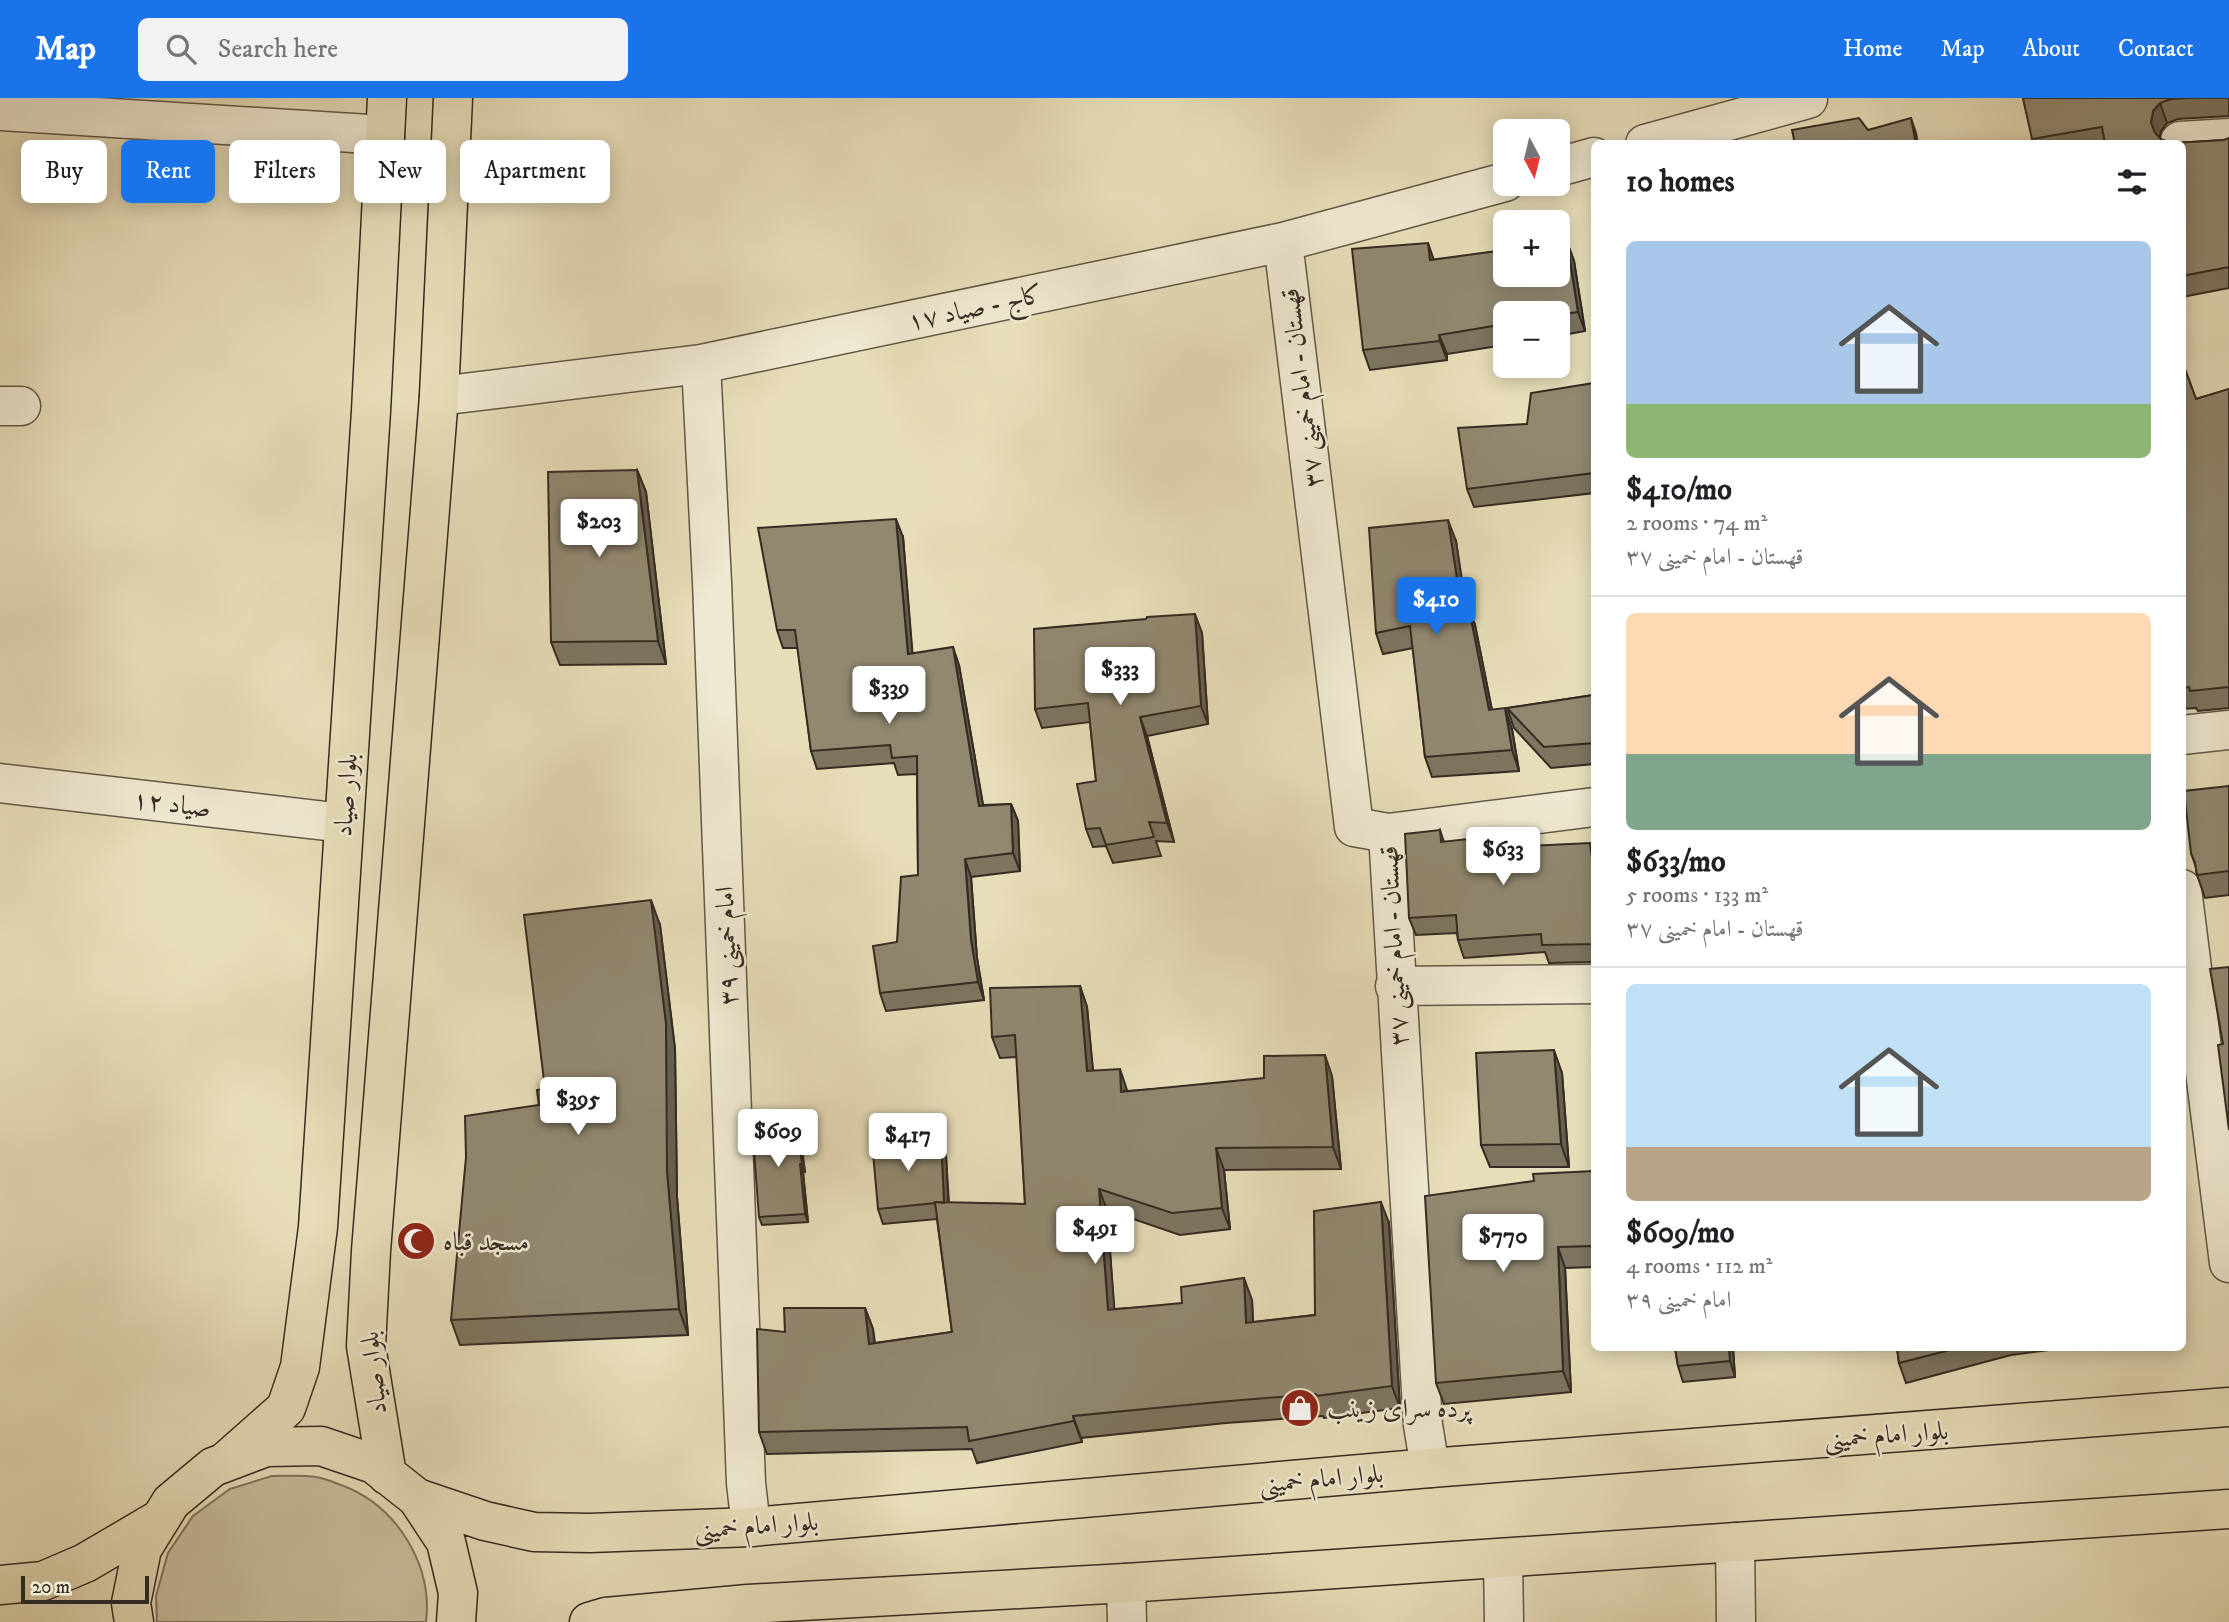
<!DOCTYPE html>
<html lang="en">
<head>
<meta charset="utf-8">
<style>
  body { margin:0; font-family:"IM FELL DW Pica",Amiri,serif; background:#f2f2f2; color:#202124; height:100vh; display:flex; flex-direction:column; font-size:26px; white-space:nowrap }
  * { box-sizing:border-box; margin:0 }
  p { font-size:23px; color:#757577 }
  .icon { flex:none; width:38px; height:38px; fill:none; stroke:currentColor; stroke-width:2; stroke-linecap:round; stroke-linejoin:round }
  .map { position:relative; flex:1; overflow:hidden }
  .drawer { position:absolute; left:1591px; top:42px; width:595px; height:1211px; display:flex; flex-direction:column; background:#fff; border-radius:10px; box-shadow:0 4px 18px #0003 }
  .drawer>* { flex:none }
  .top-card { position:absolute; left:21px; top:42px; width:665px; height:63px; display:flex; gap:14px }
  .needle { width:46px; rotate:173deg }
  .buttons { position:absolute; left:1493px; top:21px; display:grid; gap:14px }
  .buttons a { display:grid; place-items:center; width:77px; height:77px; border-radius:10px; background:#fff; box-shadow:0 4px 18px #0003; font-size:35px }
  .scale { position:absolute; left:21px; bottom:18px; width:128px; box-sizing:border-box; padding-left:7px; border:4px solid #342b22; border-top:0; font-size:19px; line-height:24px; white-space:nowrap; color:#342b22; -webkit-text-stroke:5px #efe9d1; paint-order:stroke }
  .price { position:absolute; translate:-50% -60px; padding:0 16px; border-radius:7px; background:#fff; color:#222; font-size:23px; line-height:46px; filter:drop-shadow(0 2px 4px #0008) }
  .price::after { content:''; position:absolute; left:50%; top:42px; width:21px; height:16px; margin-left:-10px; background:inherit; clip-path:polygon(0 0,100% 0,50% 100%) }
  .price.active { background:#1a73e8; color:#fff }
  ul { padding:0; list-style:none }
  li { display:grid; align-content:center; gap:14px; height:371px; padding:0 35px }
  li+li { border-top:2px solid #e0e0e0 }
  li span { display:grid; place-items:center; height:217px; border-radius:10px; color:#555 }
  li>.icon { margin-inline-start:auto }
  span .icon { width:126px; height:126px; fill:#fffc; stroke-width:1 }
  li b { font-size:30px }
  h2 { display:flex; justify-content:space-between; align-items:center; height:84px; padding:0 35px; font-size:30px }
  .pill { padding:0 24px; border-radius:10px; background:#fff; box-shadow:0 4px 18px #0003; font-size:24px; line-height:63px }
  .pill.active { background:#1a73e8; color:#fff }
  header { display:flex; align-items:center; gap:42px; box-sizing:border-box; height:98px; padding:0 35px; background:#1a73e8; color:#fff }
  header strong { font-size:33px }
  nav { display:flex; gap:38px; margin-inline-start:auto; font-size:24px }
  .search { width:490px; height:63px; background:#f2f2f2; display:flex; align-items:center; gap:18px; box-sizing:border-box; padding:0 24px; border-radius:10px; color:#757577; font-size:26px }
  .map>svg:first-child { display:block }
  .green { fill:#c9bf9e; stroke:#7e7560; stroke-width:2 }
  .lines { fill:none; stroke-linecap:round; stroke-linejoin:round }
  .minor-casing { stroke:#615848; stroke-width:41 }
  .major-casing { stroke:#342b22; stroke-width:41 }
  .minor { stroke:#efe9d1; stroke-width:38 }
  .major { stroke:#e7ddb8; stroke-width:38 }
  .wall { fill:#7d7560; stroke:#342b22; stroke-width:2 }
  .shaded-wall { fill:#665f4e; stroke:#342b22; stroke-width:2 }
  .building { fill:#918870; stroke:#342b22; stroke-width:2 }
  .labels { text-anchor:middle; stroke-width:5; stroke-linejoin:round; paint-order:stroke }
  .street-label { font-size:26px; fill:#342b22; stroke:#efe9d1 }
  .poi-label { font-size:26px; fill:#342b22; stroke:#efe9d1; text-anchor:start }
</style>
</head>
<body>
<header>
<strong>Map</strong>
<div class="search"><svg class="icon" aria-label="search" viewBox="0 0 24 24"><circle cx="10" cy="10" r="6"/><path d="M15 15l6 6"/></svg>Search here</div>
<nav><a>Home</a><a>Map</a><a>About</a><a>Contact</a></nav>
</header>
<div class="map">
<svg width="2229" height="1524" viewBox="0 0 2229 1524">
  <rect width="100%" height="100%" fill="#e7ddb8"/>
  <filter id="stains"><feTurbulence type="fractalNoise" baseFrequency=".00286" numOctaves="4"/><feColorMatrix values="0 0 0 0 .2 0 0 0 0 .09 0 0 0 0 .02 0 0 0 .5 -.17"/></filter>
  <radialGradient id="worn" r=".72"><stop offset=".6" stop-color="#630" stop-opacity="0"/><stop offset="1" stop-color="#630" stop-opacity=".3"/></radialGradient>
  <!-- green -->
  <path class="green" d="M 272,1378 C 287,1378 302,1377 316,1379 C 324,1380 333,1384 341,1387 C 396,1407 433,1466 426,1524 L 157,1524 L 156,1498 L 168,1455 L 193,1418 L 230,1391 Z"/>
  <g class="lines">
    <defs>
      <path id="minor" d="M 0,13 L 385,37
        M 2180,43 L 2229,40
        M 1645,46 L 1808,1
        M 1558,69 L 1594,59
        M 1283,144 L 1354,729 L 1388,735 L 1423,1327 L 1430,1370
        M 701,266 L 712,484 L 746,1385 L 751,1429
        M 439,298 L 701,266 L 1283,144 L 1505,84
        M 0,308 L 21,308
        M 2182,637 L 2229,632
        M 0,685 L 343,725
        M 1388,735 L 1594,709
        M 2182,791 L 2229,1165
        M 1395,888 L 1594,886
        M 1735,1444 L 1736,1524
        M 1503,1460 L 1504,1524
        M 1126,1485 L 1127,1524"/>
      <path id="major" d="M 225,1364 L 286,1310 L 300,1269 L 318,1129 L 371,313 L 387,0
        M 387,1377 L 366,1248 L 371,1153 L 439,298 L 453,0
        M 417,1400 L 485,1423 L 534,1434 L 590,1435 L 751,1429 L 1430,1370 L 2229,1309
        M 0,1487 L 43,1483 L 85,1465 L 160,1421
        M 134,1524 L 131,1505 L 142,1451 L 171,1404 L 213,1369 L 266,1349 L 321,1348 L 374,1366 L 417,1400 L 446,1444 L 458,1495 L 456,1524
        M 589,1524 L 606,1519 L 748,1506 L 1126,1485 L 2229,1411"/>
    </defs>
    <!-- minor casing -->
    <use href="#minor" class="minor-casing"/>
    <!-- major casing -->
    <use href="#major" class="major-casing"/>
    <!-- minor -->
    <use href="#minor" class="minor"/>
    <!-- major -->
    <use href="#major" class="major"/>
  </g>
  <!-- wall -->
  <path class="wall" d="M 2023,0 L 2229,0 L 2229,18 L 2178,21 L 2167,25 L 2161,33 L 2159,39 L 2162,42 L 2174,45 L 2224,42 L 2229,40 L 2229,190 L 2182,199 L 2182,46 L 2034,46 Z
    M 1567,144 L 1574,163 L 1585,233 L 1558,238 L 1558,215 L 1505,215 L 1505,247 L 1447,256 L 1447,262 L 1370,272 L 1363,252 L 1434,162 Z
    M 2182,263 L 2196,301 L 2229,291 L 2229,610 L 2198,613 L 2196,610 L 2182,611 Z
    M 1594,285 L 1594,395 L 1474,409 L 1467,391 L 1527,326 Z
    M 637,372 L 646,394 L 666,566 L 560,567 L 551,544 Z
    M 903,439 L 912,555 L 959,567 L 983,707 L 1011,706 L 1018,723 L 1020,773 L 971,779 L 977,860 L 984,902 L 886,913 L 880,895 L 897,844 L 918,777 L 917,676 L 898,677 L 894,665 L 817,671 L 811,653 L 798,550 L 783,550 L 777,532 Z
    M 1456,443 L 1465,507 L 1475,527 L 1492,612 L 1512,631 L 1519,673 L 1432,679 L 1425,659 L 1413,550 L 1383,556 L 1376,535 Z
    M 1202,535 L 1208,626 L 1147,638 L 1174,744 L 1156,743 L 1161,758 L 1113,765 L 1106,748 L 1093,749 L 1086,731 L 1096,683 L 1090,624 L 1042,630 L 1035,611 Z
    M 1594,597 L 1594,666 L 1551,670 L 1514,630 L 1507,610 Z
    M 2229,688 L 2229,797 L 2205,800 L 2197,777 L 2196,769 L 2191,755 Z
    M 1440,732 L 1444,744 L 1530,748 L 1594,756 L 1594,864 L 1549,865 L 1545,854 L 1464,860 L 1458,842 L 1457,835 L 1416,837 L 1409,820 Z
    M 660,827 L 675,951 L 677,1099 L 688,1237 L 460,1247 L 451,1222 L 545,991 Z
    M 1080,888 L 1087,909 L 1093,973 L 1127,993 L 1332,978 L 1341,1071 L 1224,1072 L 1230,1131 L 1180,1137 L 1107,1112 L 1114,1211 L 1252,1202 L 1253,1224 L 1315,1217 L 1389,1125 L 1400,1310 L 1324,1320 L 1323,1318 L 1226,1325 L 1081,1340 L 1082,1344 L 977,1365 L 972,1351 L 767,1356 L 759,1334 L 785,1234 L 865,1210 L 873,1231 L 875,1245 L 952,1234 L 937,1121 L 883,1126 L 878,1111 L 941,1042 L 946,1058 L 949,1105 L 1025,1106 L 1017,959 L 1000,960 L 992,939 Z
    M 1562,975 L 1569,1069 L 1490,1069 L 1481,1047 Z
    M 796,1022 L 799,1030 L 805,1074 L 803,1074 L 808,1124 L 762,1127 L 759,1119 Z
    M 1594,1073 L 1594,1169 L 1565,1170 L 1571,1294 L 1444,1306 L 1436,1285 L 1534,1083 Z
    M 1675,1250 L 1733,1250 L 1735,1279 L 1683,1284 L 1678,1268 Z
    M 1897,1250 L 2064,1250 L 2011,1257 L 1906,1285 L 1899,1265 Z"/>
  <!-- shaded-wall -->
  <path class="shaded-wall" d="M 2160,5 L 2167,25 L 2161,33 L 2158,45 L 2151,25 L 2153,13 Z
    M 1911,20 L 1916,35 L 1918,46 L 1916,46 Z
    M 1567,144 L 1574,163 L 1585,233 L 1578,214 Z
    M 1428,145 L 1435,165 L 1430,162 Z
    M 1439,237 L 1447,256 L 1447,262 L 1440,243 Z
    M 637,372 L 646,394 L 666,566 L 658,543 Z
    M 896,421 L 903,439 L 914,573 L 908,556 Z
    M 1448,422 L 1456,443 L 1469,528 L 1461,507 Z
    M 1468,506 L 1475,527 L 1496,633 L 1489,612 Z
    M 1195,516 L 1202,535 L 1208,626 L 1201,608 Z
    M 953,549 L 959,567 L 986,725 L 979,708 Z
    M 1505,610 L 1512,631 L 1519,673 L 1512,652 Z
    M 1140,619 L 1147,638 L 1174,744 L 1167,725 Z
    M 1011,706 L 1018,723 L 1020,773 L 1013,755 Z
    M 965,761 L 971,779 L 977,860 L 984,902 L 978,884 L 971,842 Z
    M 651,802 L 660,827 L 675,951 L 677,1099 L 688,1237 L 679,1211 L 667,1074 Z
    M 1080,888 L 1087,909 L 1095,995 L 1087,973 Z
    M 1554,952 L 1562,975 L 1569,1069 L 1561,1046 Z
    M 1325,957 L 1332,978 L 1341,1071 L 1333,1049 Z
    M 1120,971 L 1127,992 L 1121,994 Z
    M 796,1022 L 799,1030 L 805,1074 L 802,1066 Z
    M 941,1042 L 946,1058 L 949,1120 L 944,1105 Z
    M 1216,1050 L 1224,1072 L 1230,1131 L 1222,1110 Z
    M 800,1066 L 803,1074 L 808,1124 L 805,1116 Z
    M 1099,1091 L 1107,1112 L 1116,1233 L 1108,1212 Z
    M 1381,1104 L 1389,1125 L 1400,1310 L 1392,1288 Z
    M 1558,1149 L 1565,1170 L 1571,1294 L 1563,1273 Z
    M 1244,1180 L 1252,1202 L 1254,1247 L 1246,1225 Z
    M 865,1210 L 873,1231 L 876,1268 L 869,1246 Z
    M 1729,1250 L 1733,1250 L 1735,1279 L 1730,1263 Z
    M 1073,1318 L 1081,1340 L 1082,1344 L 1074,1323 Z"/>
  <!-- building -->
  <path class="building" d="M 2023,0 L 2189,0 L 2171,1 L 2160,5 L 2153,13 L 2151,25 L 2155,35 L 2162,42 L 2174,45 L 2224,42 L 2229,40 L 2229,169 L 2182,178 L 2182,46 L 2105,46 L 2102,29 L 2032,41 Z
    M 1859,20 L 1868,32 L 1911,20 L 1916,46 L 1795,46 L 1792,32 Z
    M 1567,144 L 1578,214 L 1558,217 L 1558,215 L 1505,215 L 1505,226 L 1439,237 L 1440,243 L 1363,252 L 1352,151 L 1428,145 L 1430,162 L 1505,152 L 1505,177 L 1558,177 L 1558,145 Z
    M 2182,263 L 2196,301 L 2229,291 L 2229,589 L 2190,593 L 2189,589 L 2182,590 Z
    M 1594,285 L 1594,375 L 1467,391 L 1458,330 L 1527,326 L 1531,295 Z
    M 637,372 L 658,543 L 551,544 L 548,374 Z
    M 896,421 L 908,556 L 953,549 L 979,708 L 1011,706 L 1013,755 L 965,761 L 971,842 L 978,884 L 880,895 L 873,848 L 897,844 L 901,779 L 918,777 L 917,658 L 892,660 L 890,647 L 811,653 L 795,532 L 777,532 L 758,430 Z
    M 1448,422 L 1461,507 L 1468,506 L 1489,612 L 1505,610 L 1512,652 L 1425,659 L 1410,528 L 1376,535 L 1369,430 Z
    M 1195,516 L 1201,608 L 1140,619 L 1167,725 L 1149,724 L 1154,739 L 1106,747 L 1100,730 L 1086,731 L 1077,686 L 1096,683 L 1088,605 L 1035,611 L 1034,531 L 1146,521 L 1147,519 Z
    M 1594,597 L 1594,645 L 1544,649 L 1507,610 Z
    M 2229,688 L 2229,773 L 2197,777 L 2195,765 L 2191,755 L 2184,693 Z
    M 1440,732 L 1441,744 L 1526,735 L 1528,748 L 1590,745 L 1592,761 L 1594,761 L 1594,846 L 1542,847 L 1541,836 L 1458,842 L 1456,817 L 1409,820 L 1405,736 Z
    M 651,802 L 666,926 L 667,1074 L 679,1211 L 451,1222 L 466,1059 L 465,1018 L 539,1007 L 537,992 L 545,991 L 524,817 Z
    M 2229,869 L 2229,1032 L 2218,947 L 2223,946 L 2210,871 Z
    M 1080,888 L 1087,973 L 1120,971 L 1121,994 L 1264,980 L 1264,958 L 1325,957 L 1333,1049 L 1216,1050 L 1222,1110 L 1172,1115 L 1099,1091 L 1108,1212 L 1182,1205 L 1181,1189 L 1244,1180 L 1246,1225 L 1315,1217 L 1314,1113 L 1381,1104 L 1392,1288 L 1316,1298 L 1316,1296 L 1218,1304 L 1073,1318 L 1074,1323 L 969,1343 L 967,1329 L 759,1334 L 757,1231 L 785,1234 L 784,1210 L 865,1210 L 869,1246 L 952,1234 L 935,1104 L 1025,1106 L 1015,937 L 992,939 L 990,890 Z
    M 1554,952 L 1561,1046 L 1481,1047 L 1476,955 Z
    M 796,1022 L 802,1066 L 800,1066 L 805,1116 L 759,1119 L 752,1027 Z
    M 941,1042 L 944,1105 L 935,1104 L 935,1105 L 878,1111 L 872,1043 Z
    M 1594,1073 L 1594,1148 L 1558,1149 L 1563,1273 L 1436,1285 L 1425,1098 L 1534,1083 L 1533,1076 Z
    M 1675,1250 L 1729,1250 L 1730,1263 L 1678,1268 Z
    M 1897,1250 L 1958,1250 L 1899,1265 Z"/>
  <!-- icons -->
  <defs>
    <symbol id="mosque-disc" viewBox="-11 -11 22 22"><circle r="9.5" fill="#8f2418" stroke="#efe9d1"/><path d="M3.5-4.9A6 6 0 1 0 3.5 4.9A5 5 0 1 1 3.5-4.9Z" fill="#fff"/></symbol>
    <symbol id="shop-disc" viewBox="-11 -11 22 22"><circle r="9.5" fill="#8f2418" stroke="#efe9d1"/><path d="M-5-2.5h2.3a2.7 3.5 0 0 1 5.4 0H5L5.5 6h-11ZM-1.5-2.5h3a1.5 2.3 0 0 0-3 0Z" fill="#fff"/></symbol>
  </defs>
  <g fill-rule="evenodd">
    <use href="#mosque-disc" x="394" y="1121" width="44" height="44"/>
    <use href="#shop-disc" x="1278" y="1288" width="44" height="44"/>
  </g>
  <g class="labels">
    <!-- street labels -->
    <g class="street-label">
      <text transform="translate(975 209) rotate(-12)" y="9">کاج - صیاد ۱۷</text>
      <text transform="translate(1301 290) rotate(-97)" y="9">قهستان - امام خمینی ۳۷</text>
      <text transform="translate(345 697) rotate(-86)" y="9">بلوار صیاد</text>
      <text transform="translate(172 705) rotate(7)" y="9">صیاد ۱۲</text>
      <text transform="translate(726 848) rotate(-92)" y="9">امام خمینی ۳۹</text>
      <text transform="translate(1393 848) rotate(-93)" y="9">قهستان - امام خمینی ۳۷</text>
      <text transform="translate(373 1275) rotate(-96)" y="9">بلوار صیاد</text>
      <text transform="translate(1886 1336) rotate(-4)" y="9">بلوار امام خمینی</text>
      <text transform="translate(1321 1380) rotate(-5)" y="9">بلوار امام خمینی</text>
      <text transform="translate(756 1427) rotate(-4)" y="9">بلوار امام خمینی</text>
    </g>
    <!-- poi labels -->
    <g class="poi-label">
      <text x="443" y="1152">مسجد قباه</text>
      <text x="1327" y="1319">پرده سرای زینب</text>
    </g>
  </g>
  <rect width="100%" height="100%" filter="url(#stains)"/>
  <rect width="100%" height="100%" fill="url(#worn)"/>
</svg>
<div class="buttons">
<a><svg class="needle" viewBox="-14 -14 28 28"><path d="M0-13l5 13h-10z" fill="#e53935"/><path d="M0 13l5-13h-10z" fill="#757577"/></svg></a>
<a>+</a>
<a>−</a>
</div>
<div class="scale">20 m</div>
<b class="price" style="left:599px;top:461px">$203</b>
<b class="price active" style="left:1436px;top:539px">$410</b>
<b class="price" style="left:1120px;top:609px">$333</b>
<b class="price" style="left:889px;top:628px">$339</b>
<b class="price" style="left:1503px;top:789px">$633</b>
<b class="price" style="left:578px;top:1039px">$395</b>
<b class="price" style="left:778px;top:1071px">$609</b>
<b class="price" style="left:908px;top:1075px">$417</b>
<b class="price" style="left:1095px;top:1168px">$491</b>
<b class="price" style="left:1503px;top:1176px">$770</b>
<div class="top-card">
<a class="pill">Buy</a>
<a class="pill active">Rent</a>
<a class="pill">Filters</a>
<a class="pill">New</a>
<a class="pill">Apartment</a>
</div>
<section class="drawer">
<h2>10 homes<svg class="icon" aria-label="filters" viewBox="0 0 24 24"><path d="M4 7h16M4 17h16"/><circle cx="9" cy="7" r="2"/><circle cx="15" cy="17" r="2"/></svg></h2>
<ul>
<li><span style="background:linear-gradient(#a9c7e8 75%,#8fb573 0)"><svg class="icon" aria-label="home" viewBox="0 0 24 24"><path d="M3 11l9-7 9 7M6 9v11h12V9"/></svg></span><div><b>$410/mo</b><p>2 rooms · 74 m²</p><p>قهستان - امام خمینی ۳۷</p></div></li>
<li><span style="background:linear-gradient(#ffd9b3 65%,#7fa58c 0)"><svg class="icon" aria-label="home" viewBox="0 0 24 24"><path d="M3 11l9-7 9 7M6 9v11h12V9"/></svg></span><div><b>$633/mo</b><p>5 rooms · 133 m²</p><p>قهستان - امام خمینی ۳۷</p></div></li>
<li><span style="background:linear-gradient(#bfe0f5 75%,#b9a48a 0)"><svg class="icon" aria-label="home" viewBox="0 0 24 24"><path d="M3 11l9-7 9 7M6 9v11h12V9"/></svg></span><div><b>$609/mo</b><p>4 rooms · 112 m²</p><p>امام خمینی ۳۹</p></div></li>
</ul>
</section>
</div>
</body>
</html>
